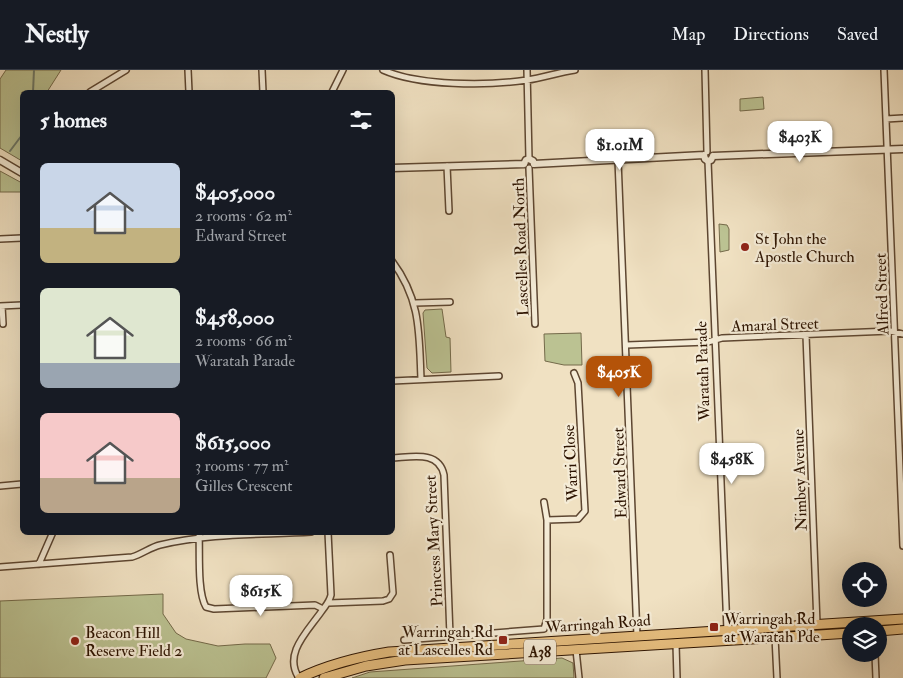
<!DOCTYPE html>
<html lang="en">
<head>
<meta charset="utf-8">
<style>
  body { margin:0; font-family:"IM FELL Double Pica",serif; background:#242831; color:#f1f3f6; height:100vh; display:flex; flex-direction:column; font-size:19px; white-space:nowrap }
  * { box-sizing:border-box; margin:0 }
  p { font-size:16px; color:#9ea1a6 }
  .icon { flex:none; width:28px; height:28px; fill:none; stroke:currentColor; stroke-width:2; stroke-linecap:round; stroke-linejoin:round }
  .map { position:relative; flex:1; overflow:hidden }
  .panel { position:absolute; left:20px; top:20px; width:375px; height:445px; display:flex; flex-direction:column; background:#171b24; border-radius:8px; box-shadow:0 5px 20px #0002 }
  .panel>* { flex:none }
  .tools { position:absolute; left:842px; top:492px; display:grid; gap:10px }
  .tools a { display:grid; place-items:center; width:45px; height:45px; border-radius:50%; background:#171b24; box-shadow:0 5px 20px #0002; font-size:25px }
  .price { position:absolute; translate:-50% -42px; padding:0 11px; border-radius:10px; background:#fff; color:#222; font-size:16px; line-height:32px; filter:drop-shadow(0 1px 2px #0008) }
  .price::after { content:''; position:absolute; left:50%; top:30px; width:15px; height:11px; margin-left:-8px; background:inherit; clip-path:polygon(0 0,100% 0,50% 100%) }
  .price.active { background:#b45309; color:#fff }
  ul { padding:0; list-style:none }
  li { display:flex; align-items:center; gap:15px; height:125px; padding:0 20px }
  li span { display:grid; place-items:center; flex:none; width:140px; height:100px; border-radius:8px; color:#555 }
  li>.icon { margin-inline-start:auto }
  span .icon { width:60px; height:60px; fill:#fffc; stroke-width:1 }
  li b { font-size:21px }
  h2 { display:flex; justify-content:space-between; align-items:center; height:60px; padding:0 20px; font-size:21px }
  header { display:flex; align-items:center; gap:30px; box-sizing:border-box; height:70px; padding:0 25px; background:#171b24; border-bottom:1px solid #363941 }
  header strong { font-size:24px }
  nav { display:flex; gap:28px; margin-inline-start:auto; font-size:18px }
  .map>svg:first-child { display:block }
  .green { fill:#bbc292; stroke:#746a4a }
  .lines { fill:none; stroke-linecap:round; stroke-linejoin:round }
  .stream { stroke:#6f7a69; stroke-width:2 }
  .minor-casing { stroke:#5d4631; stroke-width:8 }
  .tertiary-casing { stroke:#5d4631; stroke-width:9 }
  .trunk-casing { stroke:#2c1301; stroke-width:11 }
  .minor { stroke:#f5ecd7; stroke-width:5 }
  .tertiary { stroke:#f5ecd7; stroke-width:6 }
  .trunk { stroke:#e8c081; stroke-width:9 }
  .poi-dot { fill:#8f2418; stroke:#f5ecd7; stroke-width:2 }
  .labels { text-anchor:middle; stroke-width:4.5; stroke-linejoin:round; paint-order:stroke }
  .shield { fill:#f5ecd7; stroke:#685441; stroke-width:1 }
  .shield-label { font-size:15px; font-weight:bold; fill:#2c1301 }
  .poi-label { font-size:16px; fill:#2c1301; stroke:#f5ecd7; text-anchor:start }
  .street-label { font-size:16px; fill:#2c1301; stroke:#f5ecd7 }
</style>
</head>
<body>
<header>
<strong>Nestly</strong>
<nav><a>Map</a><a>Directions</a><a>Saved</a></nav>
</header>
<div class="map">
<svg width="903" height="608" viewBox="0 0 903 608">
  <rect width="100%" height="100%" fill="#f0e1c2"/>
  <filter id="stains"><feTurbulence type="fractalNoise" baseFrequency=".004" numOctaves="4"/><feColorMatrix values="0 0 0 0 .2 0 0 0 0 .09 0 0 0 0 .02 0 0 0 .5 -.17"/></filter>
  <radialGradient id="worn" r=".72"><stop offset=".6" stop-color="#630" stop-opacity="0"/><stop offset="1" stop-color="#630" stop-opacity=".3"/></radialGradient>
  <!-- green -->
  <path class="green" d="M 6,0 L 61,0 L 47,22 L 22,22 L 22,91 L 0,78 L 0,9 Z
    M 763,27 L 764,39 L 740,41 L 740,29 Z
    M 0,101 L 22,113 L 22,122 L 0,122 Z
    M 719,154 L 727,155 L 729,159 L 729,180 L 720,182 Z
    M 442,239 L 446,267 L 450,268 L 451,302 L 432,303 L 427,298 L 423,243 L 425,240 Z
    M 581,263 L 582,295 L 564,295 L 545,291 L 544,264 Z
    M 163,524 L 163,544 L 176,563 L 186,569 L 218,576 L 245,574 L 270,574 L 276,588 L 266,608 L 0,608 L 0,531 Z
    M 562,588 L 573,593 L 574,608 L 352,608 L 370,602 Z"/>
  <g class="lines">
    <!-- stream -->
    <path class="stream" d="M 33,22 L 34,0
      M 10,81 L 22,65"/>
    <defs>
      <path id="minor" d="M 188,0 L 189,22
        M 262,0 L 263,22
        M 383,0 C 419,16 487,16 527,10 C 543,8 559,2 575,0
        M 527,0 L 529,89
        M 705,0 L 707,82
        M 884,0 L 903,476
        M 90,22 L 126,0
        M 332,22 L 343,0
        M 886,49 L 903,48
        M 618,90 L 637,566
        M 708,91 L 727,560
        M 447,96 L 449,141
        M 529,98 L 535,254
        M 0,169 L 22,168
        M 392,191 C 421,230 419,263 421,309
        M 415,233 L 450,232
        M 0,236 L 22,235
        M 2,236 L 3,254
        M 806,265 L 817,554
        M 627,275 L 708,272 L 722,268 L 890,261 L 903,264
        M 392,311 L 499,306
        M 392,388 C 412,387 439,380 444,405 L 450,566
        M 0,416 L 22,414
        M 547,450 L 578,449 L 585,441 L 578,313 L 574,303
        M 199,462 C 200,481 197,522 206,537 L 214,539 L 315,535 L 323,539
        M 39,494 L 53,462
        M 0,497 L 132,487 C 142,484 151,477 160,475 C 209,463 261,465 311,462
        M 329,533 L 383,531 L 389,529 L 393,523 L 390,485
        M 775,567 L 777,608
        M 404,570 L 544,559 L 547,549 L 547,450 L 544,432
        M 676,574 L 677,608
        M 576,580 L 579,608
        M 875,584 L 876,608
        M 299,608 C 283,584 307,562 321,542 C 325,536 329,533 331,525 L 328,462"/>
      <path id="tertiary" d="M 704,85 L 705,89 L 708,91 L 711,90 L 713,86
        M 713,86 L 903,79
        M 0,90 L 22,103
        M 524,94 L 526,90 L 529,89 L 533,91 L 534,94
        M 534,94 L 704,85
        M 392,98 L 524,94"/>
      <path id="trunk" d="M 879,561 L 903,559
        M 300,608 C 329,594 358,587 389,582 L 903,549
        M 324,608 L 366,596 L 405,590 L 851,563"/>
    </defs>
    <!-- minor casing -->
    <use href="#minor" class="minor-casing"/>
    <!-- tertiary casing -->
    <use href="#tertiary" class="tertiary-casing"/>
    <!-- trunk casing -->
    <use href="#trunk" class="trunk-casing"/>
    <!-- minor -->
    <use href="#minor" class="minor"/>
    <!-- tertiary -->
    <use href="#tertiary" class="tertiary"/>
    <!-- trunk -->
    <use href="#trunk" class="trunk"/>
  </g>
  <!-- markers -->
  <g class="poi-dot">
    <circle cx="745" cy="177" r="5"/>
    <rect x="709" y="552" width="10" height="10" rx="2.5"/>
    <rect x="498" y="565" width="10" height="10" rx="2.5"/>
    <circle cx="75" cy="571" r="5"/>
  </g>
  <g class="labels">
    <!-- shield labels -->
    <rect class="shield" x="524" y="569.5" width="32" height="25" rx="4"/>
    <g class="shield-label">
      <text x="540" y="587">A38</text>
    </g>
    <!-- poi labels -->
    <g class="poi-label">
      <text x="755" y="174">St John the<tspan x="755" dy="18">Apostle Church</tspan></text>
      <text x="724" y="554">Warringah Rd<tspan x="724" dy="18">at Waratah Pde</tspan></text>
      <text x="493" y="567" text-anchor="end">Warringah Rd<tspan x="493" dy="18">at Lascelles Rd</tspan></text>
      <text x="85" y="568">Beacon Hill<tspan x="85" dy="18">Reserve Field 2</tspan></text>
    </g>
    <!-- street labels -->
    <g class="street-label">
      <text transform="translate(520 177) rotate(-92)" y="6">Lascelles Road North</text>
      <text transform="translate(881 224) rotate(-92)" y="6">Alfred Street</text>
      <text transform="translate(775 254) rotate(-2)" y="6">Amaral Street</text>
      <text transform="translate(702 301) rotate(-92)" y="6">Waratah Parade</text>
      <text transform="translate(570 393) rotate(-93)" y="6">Warri Close</text>
      <text transform="translate(619 403) rotate(-92)" y="6">Edward Street</text>
      <text transform="translate(799 410) rotate(-92)" y="6">Nimbey Avenue</text>
      <text transform="translate(433 471) rotate(-93)" y="6">Princess Mary Street</text>
      <text transform="translate(598 553) rotate(-4)" y="6">Warringah Road</text>
    </g>
  </g>
  <rect width="100%" height="100%" filter="url(#stains)"/>
  <rect width="100%" height="100%" fill="url(#worn)"/>
</svg>
<div class="tools">
<a><svg class="icon" aria-label="locate" viewBox="0 0 24 24"><circle cx="12" cy="12" r="6"/><path d="M12 2v4M12 18v4M2 12h4M18 12h4"/></svg></a>
<a><svg class="icon" aria-label="layers" viewBox="0 0 24 24"><path d="M12 4l9 5-9 5-9-5zM3 14l9 5 9-5"/></svg></a>
</div>
<b class="price" style="left:800px;top:93px">$403K</b>
<b class="price" style="left:620px;top:101px">$1.01M</b>
<b class="price active" style="left:619px;top:328px">$405K</b>
<b class="price" style="left:732px;top:415px">$458K</b>
<b class="price" style="left:261px;top:547px">$615K</b>
<section class="panel">
<h2>5 homes<svg class="icon" aria-label="filters" viewBox="0 0 24 24"><path d="M4 7h16M4 17h16"/><circle cx="9" cy="7" r="2"/><circle cx="15" cy="17" r="2"/></svg></h2>
<ul>
<li><span style="background:linear-gradient(#c9d6e8 65%,#c2b280 0)"><svg class="icon" aria-label="home" viewBox="0 0 24 24"><path d="M3 11l9-7 9 7M6 9v11h12V9"/></svg></span><div><b>$405,000</b><p>2 rooms · 62 m²</p><p>Edward Street</p></div></li>
<li><span style="background:linear-gradient(#dfe7d0 75%,#9aa5b1 0)"><svg class="icon" aria-label="home" viewBox="0 0 24 24"><path d="M3 11l9-7 9 7M6 9v11h12V9"/></svg></span><div><b>$458,000</b><p>2 rooms · 66 m²</p><p>Waratah Parade</p></div></li>
<li><span style="background:linear-gradient(#f6c9c9 65%,#b9a48a 0)"><svg class="icon" aria-label="home" viewBox="0 0 24 24"><path d="M3 11l9-7 9 7M6 9v11h12V9"/></svg></span><div><b>$615,000</b><p>3 rooms · 77 m²</p><p>Gilles Crescent</p></div></li>
</ul>
</section>
</div>
</body>
</html>
